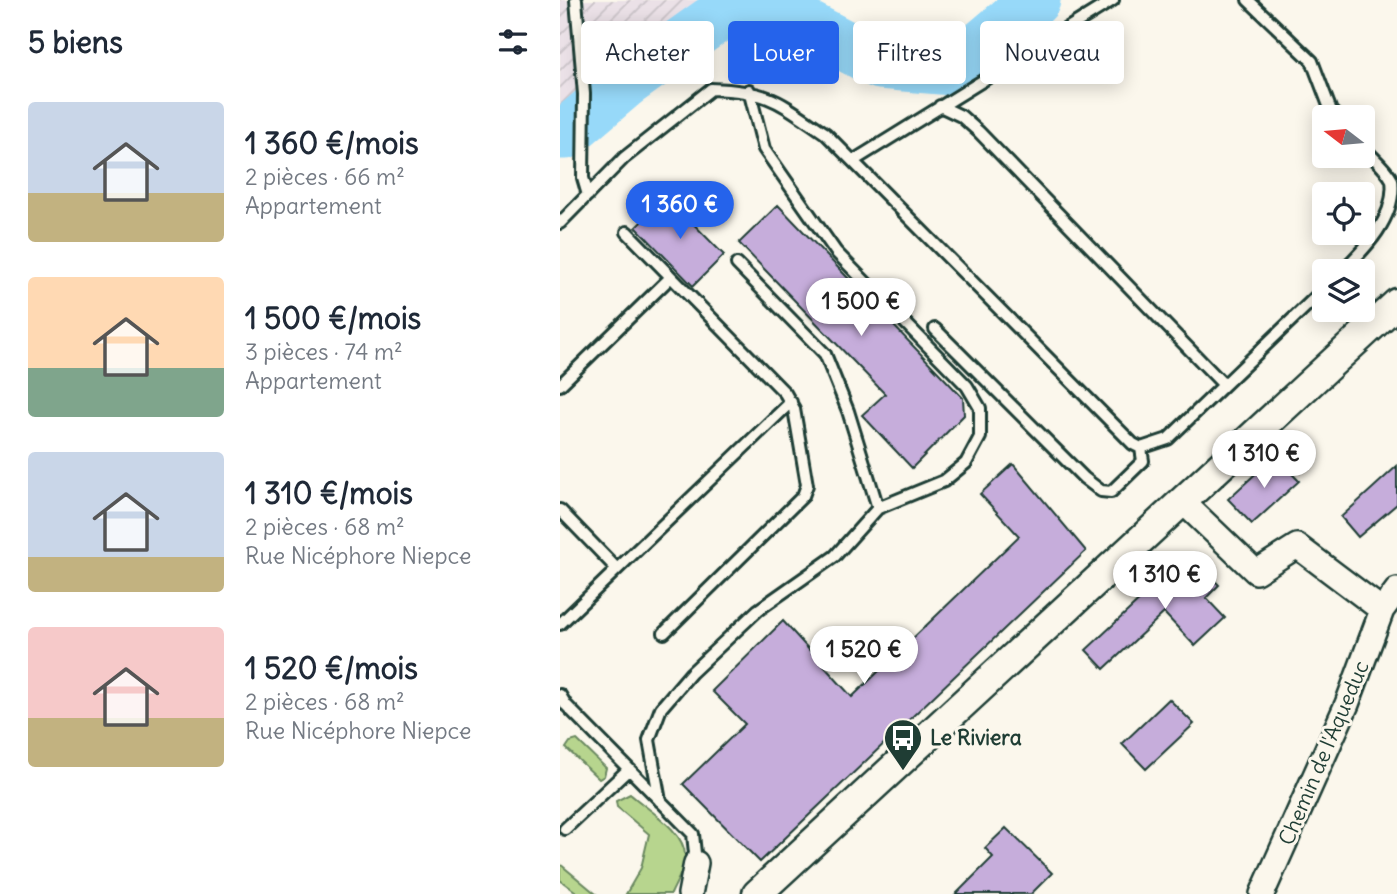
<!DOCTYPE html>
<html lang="fr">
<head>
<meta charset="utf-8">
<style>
  body { margin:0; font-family:Delius,sans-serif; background:#f2f2f3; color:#1f2937; height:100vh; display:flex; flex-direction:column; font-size:26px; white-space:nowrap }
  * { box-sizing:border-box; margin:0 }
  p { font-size:23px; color:#747a83 }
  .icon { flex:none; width:38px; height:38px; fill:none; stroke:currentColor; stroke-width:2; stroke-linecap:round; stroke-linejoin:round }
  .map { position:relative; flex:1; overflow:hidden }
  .side { display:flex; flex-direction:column; background:#fff; width:560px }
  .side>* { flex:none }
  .top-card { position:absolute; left:21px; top:21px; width:665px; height:63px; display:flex; gap:14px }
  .needle { width:46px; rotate:286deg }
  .fabs { position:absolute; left:752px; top:105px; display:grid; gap:14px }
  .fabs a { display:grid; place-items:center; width:63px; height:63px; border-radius:7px; background:#fff; box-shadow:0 4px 18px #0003; font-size:35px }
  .price { position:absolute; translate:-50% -60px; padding:0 16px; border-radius:24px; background:#fff; color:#222; font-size:23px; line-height:46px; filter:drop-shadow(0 2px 4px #0008) }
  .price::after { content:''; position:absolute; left:50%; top:42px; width:21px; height:16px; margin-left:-10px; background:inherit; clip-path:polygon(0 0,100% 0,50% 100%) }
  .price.active { background:#2563eb; color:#fff }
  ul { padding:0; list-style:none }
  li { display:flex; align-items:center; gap:21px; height:175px; padding:0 28px }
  li span { display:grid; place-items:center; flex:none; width:196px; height:140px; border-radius:7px; color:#555 }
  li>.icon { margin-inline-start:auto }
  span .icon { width:84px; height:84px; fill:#fffc; stroke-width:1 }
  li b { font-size:30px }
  h2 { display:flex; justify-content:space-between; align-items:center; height:84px; padding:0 28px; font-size:30px }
  .chip { padding:0 24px; border-radius:7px; background:#fff; box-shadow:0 4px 18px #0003; font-size:24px; line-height:63px }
  .chip.active { background:#2563eb; color:#fff }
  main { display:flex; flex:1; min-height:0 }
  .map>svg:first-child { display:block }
  .industrial { fill:url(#industrial-furrows) }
  .green { fill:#b7d58e; stroke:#6b8961; stroke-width:2 }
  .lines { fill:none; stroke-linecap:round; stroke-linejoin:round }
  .river { stroke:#97d9f9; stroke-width:51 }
  .building { fill:#c6addb; stroke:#1f3d34; stroke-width:2 }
  .service-casing { stroke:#1f3d34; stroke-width:16 }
  .minor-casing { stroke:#1f3d34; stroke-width:28 }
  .tertiary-casing { stroke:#1f3d34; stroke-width:33 }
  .service { stroke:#fbf7ec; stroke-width:10 }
  .minor { stroke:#fbf7ec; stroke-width:23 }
  .tertiary { stroke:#fbf7ec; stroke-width:28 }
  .labels { text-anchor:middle; stroke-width:6; stroke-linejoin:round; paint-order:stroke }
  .poi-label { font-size:21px; font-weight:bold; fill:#1f3d34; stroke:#fbf7ec; text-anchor:start }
  .street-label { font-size:21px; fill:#1f3d34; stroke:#fbf7ec }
</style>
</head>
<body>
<main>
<section class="side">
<h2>5 biens<svg class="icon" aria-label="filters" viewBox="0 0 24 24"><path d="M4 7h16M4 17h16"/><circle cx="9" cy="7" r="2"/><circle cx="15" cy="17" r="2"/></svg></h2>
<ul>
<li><span style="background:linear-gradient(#c9d6e8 65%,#c2b280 0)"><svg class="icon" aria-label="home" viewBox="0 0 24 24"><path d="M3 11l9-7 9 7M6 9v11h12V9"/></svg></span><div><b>1 360 €/mois</b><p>2 pièces · 66 m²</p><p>Appartement</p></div></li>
<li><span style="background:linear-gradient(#ffd9b3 65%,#7fa58c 0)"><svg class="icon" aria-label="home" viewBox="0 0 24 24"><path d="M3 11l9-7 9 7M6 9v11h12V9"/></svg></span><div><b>1 500 €/mois</b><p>3 pièces · 74 m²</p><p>Appartement</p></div></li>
<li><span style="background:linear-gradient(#c9d6e8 75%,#c2b280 0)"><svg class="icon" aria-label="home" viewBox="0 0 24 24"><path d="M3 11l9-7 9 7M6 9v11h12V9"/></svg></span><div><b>1 310 €/mois</b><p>2 pièces · 68 m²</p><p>Rue Nicéphore Niepce</p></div></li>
<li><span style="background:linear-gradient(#f6c9c9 65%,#c2b280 0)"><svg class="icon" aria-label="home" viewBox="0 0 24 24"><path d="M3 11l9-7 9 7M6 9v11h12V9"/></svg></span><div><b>1 520 €/mois</b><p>2 pièces · 68 m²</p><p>Rue Nicéphore Niepce</p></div></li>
</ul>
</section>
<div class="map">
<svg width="837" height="894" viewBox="0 0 837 894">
  <defs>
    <pattern id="industrial-furrows" width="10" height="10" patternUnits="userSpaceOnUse" patternTransform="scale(1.75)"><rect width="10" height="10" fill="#ebe1e7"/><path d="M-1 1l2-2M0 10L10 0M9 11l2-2" fill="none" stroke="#c9c2c7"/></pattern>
  </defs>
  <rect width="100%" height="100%" fill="#fbf7ec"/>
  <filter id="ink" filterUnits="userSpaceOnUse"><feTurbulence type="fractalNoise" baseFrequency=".0143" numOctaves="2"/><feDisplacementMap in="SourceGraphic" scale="14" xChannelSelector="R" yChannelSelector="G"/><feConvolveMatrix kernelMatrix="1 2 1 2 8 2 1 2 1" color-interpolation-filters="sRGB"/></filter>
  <g filter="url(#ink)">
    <!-- industrial -->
    <path class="industrial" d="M 0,0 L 151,0 L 0,120 Z"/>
    <!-- green -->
    <path class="green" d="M 17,740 L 46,768 L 44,776 L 39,779 L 6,748 L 10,742 Z
      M 70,794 C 87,809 127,832 125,858 C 124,870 116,883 111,894 L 66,894 L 81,868 L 89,834 L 57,807 L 56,801 Z
      M 0,864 L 36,894 L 19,894 L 0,880 Z"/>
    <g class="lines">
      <!-- river -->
      <path class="river" d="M 0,134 L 5,134 L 65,83 L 166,11 L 244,24 L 320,64 L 393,70 L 475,0"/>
    </g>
    <!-- building -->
    <path class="building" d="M 107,197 L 164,255 L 133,286 L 76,227 Z
      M 218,205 L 403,398 L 404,415 L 352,468 L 302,415 L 325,394 L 179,243 Z
      M 715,456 L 739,481 L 692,524 L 668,499 Z
      M 453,464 L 526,551 L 200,862 L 123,784 L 185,724 L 152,691 L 223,621 L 292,697 L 459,536 L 420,494 Z
      M 837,466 L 837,504 L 798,537 L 781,517 Z
      M 629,554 L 659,585 L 646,598 L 665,618 L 635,646 L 604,613 L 544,669 L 526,650 Z
      M 609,699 L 634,724 L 586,769 L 562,744 Z
      M 446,828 L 492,873 L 471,894 L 396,894 L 433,857 L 425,848 Z"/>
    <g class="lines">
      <defs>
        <path id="service" d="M 16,0 L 24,94 L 23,178 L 28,195
          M 688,0 L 752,61 L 771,111 L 777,117
          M 380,106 L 401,116 L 419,132 L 664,385
          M 293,161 L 553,0
          M 0,223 L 64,158 L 151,89 C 210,91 218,101 265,133 L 573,444 L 581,448 L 608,439 L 765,288
          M 67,232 L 225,393 L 234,409 L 247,485 L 243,496 L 104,633
          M 177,264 L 265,354 L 288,411 L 318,508
          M 782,271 C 804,250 837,217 832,180 C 826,168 812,157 803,147
          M 375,329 L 524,478 L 541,491 L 551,492 L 583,461 L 581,448
          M 0,385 L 111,277
          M 0,510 L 57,569
          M 0,624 L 231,402
          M 0,695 L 6,705 L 133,834 L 136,863
          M 100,801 L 89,740 L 101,708 L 131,673 L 198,610 L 275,556 L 318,508 L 384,481 L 406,463 L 420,437 L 420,408 L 407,386 L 276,252 L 204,149 L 189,90
          M 5,829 L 69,769"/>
        <path id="minor" d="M 623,502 L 696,572 L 737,546 L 822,610
          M 130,894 L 136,863
          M 702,894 L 787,704 L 822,610 L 837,590"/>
        <path id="tertiary" d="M 197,894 L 837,303"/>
      </defs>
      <!-- service casing -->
      <use href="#service" class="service-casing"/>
      <!-- minor casing -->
      <use href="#minor" class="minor-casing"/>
      <!-- tertiary casing -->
      <use href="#tertiary" class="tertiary-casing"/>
      <!-- service -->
      <use href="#service" class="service"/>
      <!-- minor -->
      <use href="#minor" class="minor"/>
      <!-- tertiary -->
      <use href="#tertiary" class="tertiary"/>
    </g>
  </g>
  <!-- icons -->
  <defs>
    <symbol id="bus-pin" viewBox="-11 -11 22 30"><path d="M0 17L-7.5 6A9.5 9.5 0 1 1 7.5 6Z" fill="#1f3d34" stroke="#fbf7ec"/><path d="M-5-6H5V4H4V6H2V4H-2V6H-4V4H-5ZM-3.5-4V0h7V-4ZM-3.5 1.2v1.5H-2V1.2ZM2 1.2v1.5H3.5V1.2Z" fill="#fff"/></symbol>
  </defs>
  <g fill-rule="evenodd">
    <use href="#bus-pin" x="321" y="716" width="44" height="60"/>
  </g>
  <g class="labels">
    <!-- poi labels -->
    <g class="poi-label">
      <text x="370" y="745">Le Riviera</text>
    </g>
    <!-- street labels -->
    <g class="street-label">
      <text transform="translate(764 753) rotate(-67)" y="7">Chemin de l'Aqueduc</text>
    </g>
  </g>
</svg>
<div class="fabs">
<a><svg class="needle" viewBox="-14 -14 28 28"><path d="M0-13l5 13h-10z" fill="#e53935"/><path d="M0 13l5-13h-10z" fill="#747a83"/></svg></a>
<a><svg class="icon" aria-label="locate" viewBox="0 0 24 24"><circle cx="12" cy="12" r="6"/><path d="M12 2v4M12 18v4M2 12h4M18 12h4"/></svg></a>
<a><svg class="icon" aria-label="layers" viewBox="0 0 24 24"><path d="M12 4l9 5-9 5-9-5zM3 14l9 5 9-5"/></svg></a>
</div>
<b class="price active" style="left:120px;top:241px">1 360 €</b>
<b class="price" style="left:301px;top:338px">1 500 €</b>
<b class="price" style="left:704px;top:490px">1 310 €</b>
<b class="price" style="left:605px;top:611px">1 310 €</b>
<b class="price" style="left:304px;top:686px">1 520 €</b>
<div class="top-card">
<a class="chip">Acheter</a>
<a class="chip active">Louer</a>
<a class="chip">Filtres</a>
<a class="chip">Nouveau</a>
</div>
</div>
</main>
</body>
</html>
